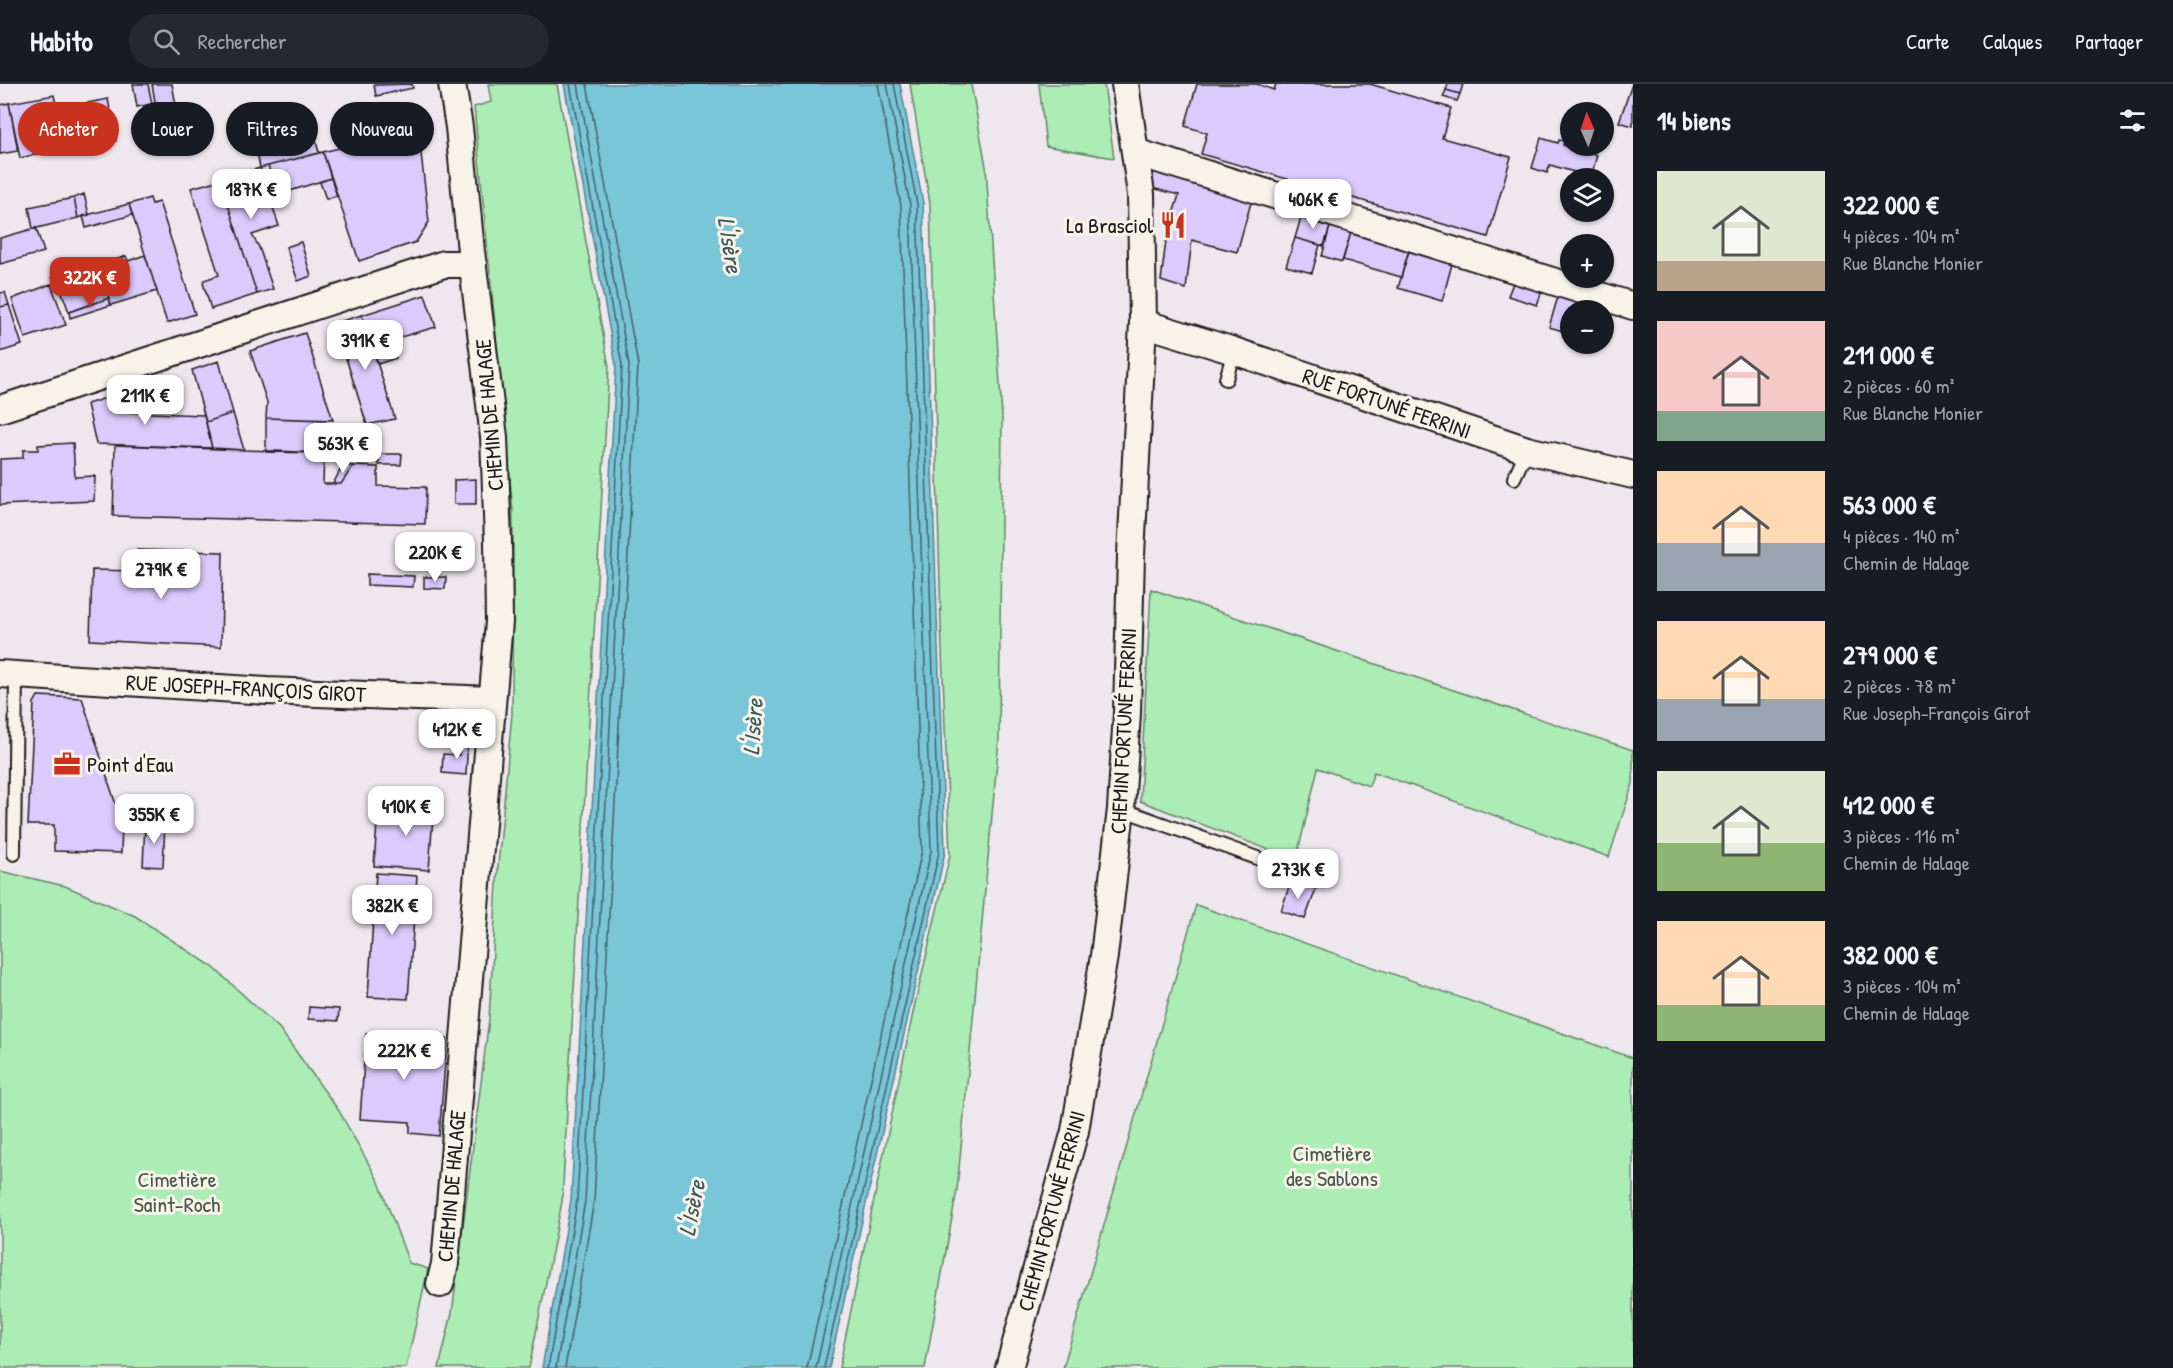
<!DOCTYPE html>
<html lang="fr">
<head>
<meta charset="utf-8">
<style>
  body { margin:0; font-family:"Patrick Hand",sans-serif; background:#242831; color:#f1f3f6; height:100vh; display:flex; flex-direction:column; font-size:22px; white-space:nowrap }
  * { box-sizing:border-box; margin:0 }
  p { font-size:20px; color:#9ea1a6 }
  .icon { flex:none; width:33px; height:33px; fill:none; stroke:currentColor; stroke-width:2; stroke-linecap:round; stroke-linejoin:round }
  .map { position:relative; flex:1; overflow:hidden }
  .drawer { display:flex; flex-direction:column; background:#171b24; width:540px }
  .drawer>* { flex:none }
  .banner { position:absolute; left:18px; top:18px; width:570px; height:54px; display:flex; gap:12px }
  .needle { width:39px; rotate:357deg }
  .buttons { position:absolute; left:1560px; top:18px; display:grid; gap:12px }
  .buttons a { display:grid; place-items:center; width:54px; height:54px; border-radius:50%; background:#171b24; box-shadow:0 2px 4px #0004; font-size:30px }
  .price { position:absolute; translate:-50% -51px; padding:0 14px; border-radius:12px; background:#fff; color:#222; font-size:20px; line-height:39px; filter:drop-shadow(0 2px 3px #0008) }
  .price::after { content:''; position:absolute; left:50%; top:36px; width:18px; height:14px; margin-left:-9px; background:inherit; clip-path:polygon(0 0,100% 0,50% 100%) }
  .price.current { background:#c8321e; color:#fff }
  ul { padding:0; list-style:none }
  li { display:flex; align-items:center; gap:18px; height:150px; padding:0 24px }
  li span { display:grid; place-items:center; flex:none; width:168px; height:120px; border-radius:0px; color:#555 }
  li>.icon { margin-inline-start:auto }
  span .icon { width:72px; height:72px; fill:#fffc; stroke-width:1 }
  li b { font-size:26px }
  h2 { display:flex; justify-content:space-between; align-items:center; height:72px; padding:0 24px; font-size:26px }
  .tag { padding:0 21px; border-radius:27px; background:#171b24; box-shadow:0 2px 4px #0004; font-size:21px; line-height:54px }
  .tag.current { background:#c8321e; color:#fff }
  header { display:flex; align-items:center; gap:36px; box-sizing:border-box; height:84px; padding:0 30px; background:#171b24; border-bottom:2px solid #363941 }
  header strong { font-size:28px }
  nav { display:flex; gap:33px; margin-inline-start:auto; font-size:21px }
  .search { width:420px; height:54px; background:#242831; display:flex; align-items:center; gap:15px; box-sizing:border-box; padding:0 21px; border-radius:33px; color:#9ea1a6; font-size:22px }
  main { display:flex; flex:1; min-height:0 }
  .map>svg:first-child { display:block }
  .green { fill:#acecb5; stroke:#648468; stroke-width:1.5 }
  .water { fill:#7ac6d9; stroke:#54828d; stroke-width:1.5 }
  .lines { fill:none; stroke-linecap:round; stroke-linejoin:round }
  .shore { stroke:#426068; stroke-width:1.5 }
  .building { fill:#dbcafc; stroke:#1c1c1c; stroke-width:1.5 }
  .service-casing { stroke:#1c1c1c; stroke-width:16 }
  .minor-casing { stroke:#1c1c1c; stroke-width:30 }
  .service { stroke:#f7f3e8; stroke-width:12 }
  .minor { stroke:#f7f3e8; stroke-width:26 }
  .labels { text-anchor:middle; stroke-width:6; stroke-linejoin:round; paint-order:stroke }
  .poi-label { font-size:22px; fill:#1c1c1c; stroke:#f7f3e8; text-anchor:end }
  .street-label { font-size:22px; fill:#1c1c1c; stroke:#f7f3e8 }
  .park-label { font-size:22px; fill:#475a4a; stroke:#f7f3e8 }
  .water-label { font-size:24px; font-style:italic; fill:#3d585e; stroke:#f7f3e8 }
</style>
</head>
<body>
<header>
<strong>Habito</strong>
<div class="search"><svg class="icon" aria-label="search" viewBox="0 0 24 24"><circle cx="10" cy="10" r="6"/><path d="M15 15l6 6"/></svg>Rechercher</div>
<nav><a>Carte</a><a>Calques</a><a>Partager</a></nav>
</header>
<main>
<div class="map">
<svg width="1633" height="1284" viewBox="0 0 1633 1284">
  <rect width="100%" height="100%" fill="#efe7ee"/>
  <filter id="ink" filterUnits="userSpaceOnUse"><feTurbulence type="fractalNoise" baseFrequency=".0167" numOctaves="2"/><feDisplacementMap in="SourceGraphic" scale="12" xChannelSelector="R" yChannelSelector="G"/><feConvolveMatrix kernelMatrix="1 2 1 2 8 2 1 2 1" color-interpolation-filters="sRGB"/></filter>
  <g filter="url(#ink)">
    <!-- green -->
    <path class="green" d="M 488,0 L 557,0 L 609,283 L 562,1118 L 529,1284 L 439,1284 L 452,1229 L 489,935 L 498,783 L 512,630 L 513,428 L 474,23 L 491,18 Z
      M 910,0 L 971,0 L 986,82 L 1002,333 L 999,656 L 957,1106 L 925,1284 L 839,1284 L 914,924 L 950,771 L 941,540 L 930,120 Z
      M 1039,0 L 1104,0 L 1114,74 L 1046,62 Z
      M 1151,505 L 1633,666 L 1633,699 L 1609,773 L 1374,688 L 1369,702 L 1318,684 L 1296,776 L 1140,717 Z
      M 0,787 L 65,802 L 135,832 L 213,883 L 279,944 L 339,1027 L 379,1098 L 409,1179 L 428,1185 L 406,1284 L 0,1284 Z
      M 1196,821 L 1633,974 L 1633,1284 L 1063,1284 Z"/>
    <!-- water -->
    <path class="water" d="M 564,0 L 900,0 L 923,119 L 945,768 L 829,1284 L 542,1284 L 571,1116 L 616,281 Z"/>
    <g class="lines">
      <!-- shore -->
      <path class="shore" d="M 548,1284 L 577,1117 L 622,281 L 570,0
        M 556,1284 L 585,1117 L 629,281 L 578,0
        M 565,1284 L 594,1117 L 638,281 L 587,0
        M 807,1284 L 922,766 L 901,122 L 878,0
        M 816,1284 L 931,767 L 910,121 L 887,0
        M 824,1284 L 939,768 L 917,120 L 894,0"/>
    </g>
    <!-- building -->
    <path class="building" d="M 133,0 L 148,0 L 152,20 L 137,23 Z
      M 152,0 L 172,0 L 179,37 L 159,41 Z
      M 412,0 L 413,4 L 376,12 L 374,1 Z
      M 1197,0 L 1257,0 L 1274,6 L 1276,0 L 1370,0 L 1451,24 L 1442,54 L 1511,73 L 1488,153 L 1201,70 L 1207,49 L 1185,42 Z
      M 1448,0 L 1463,0 L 1460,10 L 1446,6 Z
      M 1632,0 L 1633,0 L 1633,42 L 1619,38 Z
      M 1446,6 L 1460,10 L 1457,17 L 1443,13 Z
      M 54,11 L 64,64 L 20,74 L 9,19 Z
      M 108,15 L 116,57 L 75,65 L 67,23 Z
      M 9,19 L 18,67 L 0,70 L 0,21 Z
      M 418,44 L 429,138 L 416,158 L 359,177 L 323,68 Z
      M 315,53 L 319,69 L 260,84 L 257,67 Z
      M 1541,54 L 1558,59 L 1559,56 L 1565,57 L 1563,61 L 1597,71 L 1591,93 L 1550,81 L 1547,89 L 1532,84 Z
      M 323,68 L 331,94 L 274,112 L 266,91 L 271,90 L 268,82 Z
      M 260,84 L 279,142 L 252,151 L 259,163 L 273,205 L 257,210 L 220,96 Z
      M 1146,86 L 1252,115 L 1237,168 L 1192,156 L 1186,205 L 1161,197 L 1167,149 L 1179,111 L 1148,103 Z
      M 331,94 L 337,112 L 326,115 L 320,98 Z
      M 220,96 L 257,210 L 211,225 L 203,199 L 204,196 L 219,191 L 191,104 Z
      M 84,110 L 89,131 L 78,134 L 74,114 Z
      M 74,114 L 78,134 L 33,145 L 29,123 Z
      M 150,114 L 152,120 L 159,118 L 195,230 L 167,239 L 129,120 Z
      M 129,120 L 132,131 L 86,144 L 83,132 Z
      M 1302,130 L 1331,139 L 1324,162 L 1295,154 Z
      M 1331,139 L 1352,145 L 1342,178 L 1322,172 Z
      M 36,144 L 44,168 L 0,180 L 0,154 Z
      M 1352,145 L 1410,162 L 1401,193 L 1343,176 Z
      M 1295,154 L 1320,161 L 1312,189 L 1286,182 Z
      M 301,158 L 311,192 L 298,197 L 286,163 Z
      M 1409,167 L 1452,180 L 1442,217 L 1398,204 Z
      M 145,171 L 157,207 L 111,221 L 100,186 L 117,181 L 115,176 L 126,172 L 128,177 Z
      M 97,178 L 101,190 L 85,195 L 84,191 L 75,194 L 75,198 L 56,204 L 52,193 Z
      M 101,190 L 109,214 L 69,228 L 60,203 L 75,198 L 75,194 L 84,191 L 85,195 Z
      M 1531,197 L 1544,201 L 1537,221 L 1508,212 L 1513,199 L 1529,203 Z
      M 51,200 L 66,241 L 25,254 L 12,215 Z
      M 1560,206 L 1601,218 L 1599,226 L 1570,226 L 1570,249 L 1549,243 Z
      M 5,208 L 9,221 L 0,223 L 0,209 Z
      M 425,211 L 436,243 L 390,256 L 396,274 L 378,280 L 362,231 Z
      M 109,214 L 111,221 L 70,234 L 69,228 Z
      M 1601,218 L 1610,222 L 1604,245 L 1604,226 L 1599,226 Z
      M 9,221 L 22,261 L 0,268 L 0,223 Z
      M 362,231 L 395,335 L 367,341 L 335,239 Z
      M 305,249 L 333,336 L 266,334 L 267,318 L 250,267 Z
      M 219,277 L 233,329 L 206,338 L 192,286 Z
      M 128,307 L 131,319 L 126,320 L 126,328 L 204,331 L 212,364 L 96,360 L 87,320 Z
      M 233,329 L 244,366 L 212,364 L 206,338 Z
      M 266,334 L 325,336 L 324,369 L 266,368 Z
      M 73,359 L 75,393 L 95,392 L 94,417 L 0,421 L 0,375 L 23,374 L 23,366 L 38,366 L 38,361 Z
      M 115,361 L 324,369 L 323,400 L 341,400 L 353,382 L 378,383 L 378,402 L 426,403 L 425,440 L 113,432 Z
      M 379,370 L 402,370 L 401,381 L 379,381 Z
      M 343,381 L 353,382 L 341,400 L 333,400 Z
      M 476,395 L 476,420 L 454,420 L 454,396 Z
      M 137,466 L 223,468 L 221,563 L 90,556 L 92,486 L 137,487 Z
      M 367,490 L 414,492 L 413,503 L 367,501 Z
      M 424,493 L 446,493 L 445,505 L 424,504 Z
      M 38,612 L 82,614 L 122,740 L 121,769 L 54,767 L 54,741 L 28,741 L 34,619 Z
      M 460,651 L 468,652 L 466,691 L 442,689 L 443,670 L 459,671 Z
      M 396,715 L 434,718 L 429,786 L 374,782 L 377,739 L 394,740 Z
      M 145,738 L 165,739 L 163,783 L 143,782 Z
      M 376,789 L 417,792 L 408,915 L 368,913 Z
      M 1291,797 L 1316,805 L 1305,835 L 1281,827 Z
      M 309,923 L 339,925 L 338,937 L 308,935 Z
      M 366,950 L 447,955 L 439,1052 L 410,1049 L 410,1038 L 360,1035 Z"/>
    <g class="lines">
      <defs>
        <path id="service" d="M 1226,295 L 1234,267
          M 1514,394 L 1527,366
          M 1121,725 L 1293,787
          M 14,770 L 16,590"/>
        <path id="minor" d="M 1135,68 L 1633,222
          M 1143,239 L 1234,267 L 1527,366 L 1633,391
          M 0,325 L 444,180 L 473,180
          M 0,590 L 267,607 L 492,616
          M 440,1200 L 445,1180 L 499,538 L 498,457 L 494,353 L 471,167 L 459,43 L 452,0
          M 1009,1284 L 1075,1047 L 1104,872 L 1121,725 L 1127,629 L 1131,471 L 1143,239 L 1141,110 L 1125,0"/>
      </defs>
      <!-- service casing -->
      <use href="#service" class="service-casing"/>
      <!-- minor casing -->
      <use href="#minor" class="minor-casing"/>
      <!-- service -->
      <use href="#service" class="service"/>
      <!-- minor -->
      <use href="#minor" class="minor"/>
    </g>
  </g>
  <!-- icons -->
  <defs>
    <symbol id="restaurant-bare" viewBox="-9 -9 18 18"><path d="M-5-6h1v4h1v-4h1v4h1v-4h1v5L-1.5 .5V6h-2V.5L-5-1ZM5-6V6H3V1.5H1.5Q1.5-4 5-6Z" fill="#c8321e" stroke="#f7f3e8" stroke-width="2.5" paint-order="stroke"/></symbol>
    <symbol id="office-bare" viewBox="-9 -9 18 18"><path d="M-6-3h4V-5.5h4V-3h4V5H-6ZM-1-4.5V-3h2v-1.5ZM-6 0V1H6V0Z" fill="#c8321e" stroke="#f7f3e8" stroke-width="2.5" paint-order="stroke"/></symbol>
  </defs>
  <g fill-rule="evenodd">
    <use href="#restaurant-bare" x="1154" y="122" width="38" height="38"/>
    <use href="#office-bare" x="48" y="661" width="38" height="38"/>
  </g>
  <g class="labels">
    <!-- poi labels -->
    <g class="poi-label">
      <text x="1153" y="149">La Brasciol</text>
      <text x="87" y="688" text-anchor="start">Point d'Eau</text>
    </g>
    <!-- street labels -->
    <g class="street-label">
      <text transform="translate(1387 319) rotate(19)" y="8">RUE FORTUNÉ FERRINI</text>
      <text transform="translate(489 331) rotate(-95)" y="8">CHEMIN DE HALAGE</text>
      <text transform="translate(246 604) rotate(3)" y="8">RUE JOSEPH-FRANÇOIS GIROT</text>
      <text transform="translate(1123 647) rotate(-87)" y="8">CHEMIN FORTUNÉ FERRINI</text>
      <text transform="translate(451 1102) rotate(-85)" y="8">CHEMIN DE HALAGE</text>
      <text transform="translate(1051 1127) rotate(-75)" y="8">CHEMIN FORTUNÉ FERRINI</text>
    </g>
    <!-- park labels -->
    <g class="park-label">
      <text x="1332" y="1077">Cimetière<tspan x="1332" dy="25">des Sablons</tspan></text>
      <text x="177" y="1103">Cimetière<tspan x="177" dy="25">Saint-Roch</tspan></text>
    </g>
    <!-- water labels -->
    <g class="water-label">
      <text transform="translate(730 161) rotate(81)" y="8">L'Isère</text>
      <text transform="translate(753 643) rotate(-86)" y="8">L'Isère</text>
      <text transform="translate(692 1124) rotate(-79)" y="8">L'Isère</text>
    </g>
  </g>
</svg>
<div class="buttons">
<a><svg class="needle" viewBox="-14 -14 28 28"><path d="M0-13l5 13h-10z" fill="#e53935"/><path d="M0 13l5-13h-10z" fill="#9ea1a6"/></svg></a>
<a><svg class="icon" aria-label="layers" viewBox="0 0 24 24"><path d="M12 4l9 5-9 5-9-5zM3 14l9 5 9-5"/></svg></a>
<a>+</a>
<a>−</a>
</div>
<b class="price" style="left:251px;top:136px">187K €</b>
<b class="price" style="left:1313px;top:146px">406K €</b>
<b class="price current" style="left:90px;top:224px">322K €</b>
<b class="price" style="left:365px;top:287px">391K €</b>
<b class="price" style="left:145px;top:342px">211K €</b>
<b class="price" style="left:343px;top:390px">563K €</b>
<b class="price" style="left:435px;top:499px">220K €</b>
<b class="price" style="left:161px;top:516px">279K €</b>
<b class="price" style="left:457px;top:676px">412K €</b>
<b class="price" style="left:406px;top:753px">410K €</b>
<b class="price" style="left:154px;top:761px">355K €</b>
<b class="price" style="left:1298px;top:816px">273K €</b>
<b class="price" style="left:392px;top:852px">382K €</b>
<b class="price" style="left:404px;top:997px">222K €</b>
<div class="banner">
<a class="tag current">Acheter</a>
<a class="tag">Louer</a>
<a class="tag">Filtres</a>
<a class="tag">Nouveau</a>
</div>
</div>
<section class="drawer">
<h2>14 biens<svg class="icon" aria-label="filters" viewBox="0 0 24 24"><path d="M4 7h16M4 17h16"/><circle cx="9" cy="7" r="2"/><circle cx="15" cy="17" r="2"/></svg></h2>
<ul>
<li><span style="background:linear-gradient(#dfe7d0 75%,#b9a48a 0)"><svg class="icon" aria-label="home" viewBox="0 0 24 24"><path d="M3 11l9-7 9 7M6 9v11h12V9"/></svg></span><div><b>322 000 €</b><p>4 pièces · 104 m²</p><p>Rue Blanche Monier</p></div></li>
<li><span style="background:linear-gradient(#f6c9c9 75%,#7fa58c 0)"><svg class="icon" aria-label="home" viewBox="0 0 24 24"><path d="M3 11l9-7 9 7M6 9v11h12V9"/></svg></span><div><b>211 000 €</b><p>2 pièces · 60 m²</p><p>Rue Blanche Monier</p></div></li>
<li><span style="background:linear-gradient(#ffd9b3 60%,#9aa5b1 0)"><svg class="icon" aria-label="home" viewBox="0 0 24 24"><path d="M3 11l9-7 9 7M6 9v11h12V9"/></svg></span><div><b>563 000 €</b><p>4 pièces · 140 m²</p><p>Chemin de Halage</p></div></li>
<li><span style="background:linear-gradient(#ffd9b3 65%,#9aa5b1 0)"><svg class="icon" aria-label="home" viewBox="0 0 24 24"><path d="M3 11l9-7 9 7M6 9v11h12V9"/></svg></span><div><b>279 000 €</b><p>2 pièces · 78 m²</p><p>Rue Joseph-François Girot</p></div></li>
<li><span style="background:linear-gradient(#dfe7d0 60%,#8fb573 0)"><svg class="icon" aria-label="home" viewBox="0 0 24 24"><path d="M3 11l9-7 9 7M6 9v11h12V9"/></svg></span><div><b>412 000 €</b><p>3 pièces · 116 m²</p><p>Chemin de Halage</p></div></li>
<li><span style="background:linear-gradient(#ffd9b3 70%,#8fb573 0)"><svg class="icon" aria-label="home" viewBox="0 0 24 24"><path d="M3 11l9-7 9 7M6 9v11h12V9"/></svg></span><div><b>382 000 €</b><p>3 pièces · 104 m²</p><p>Chemin de Halage</p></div></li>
</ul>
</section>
</main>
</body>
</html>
